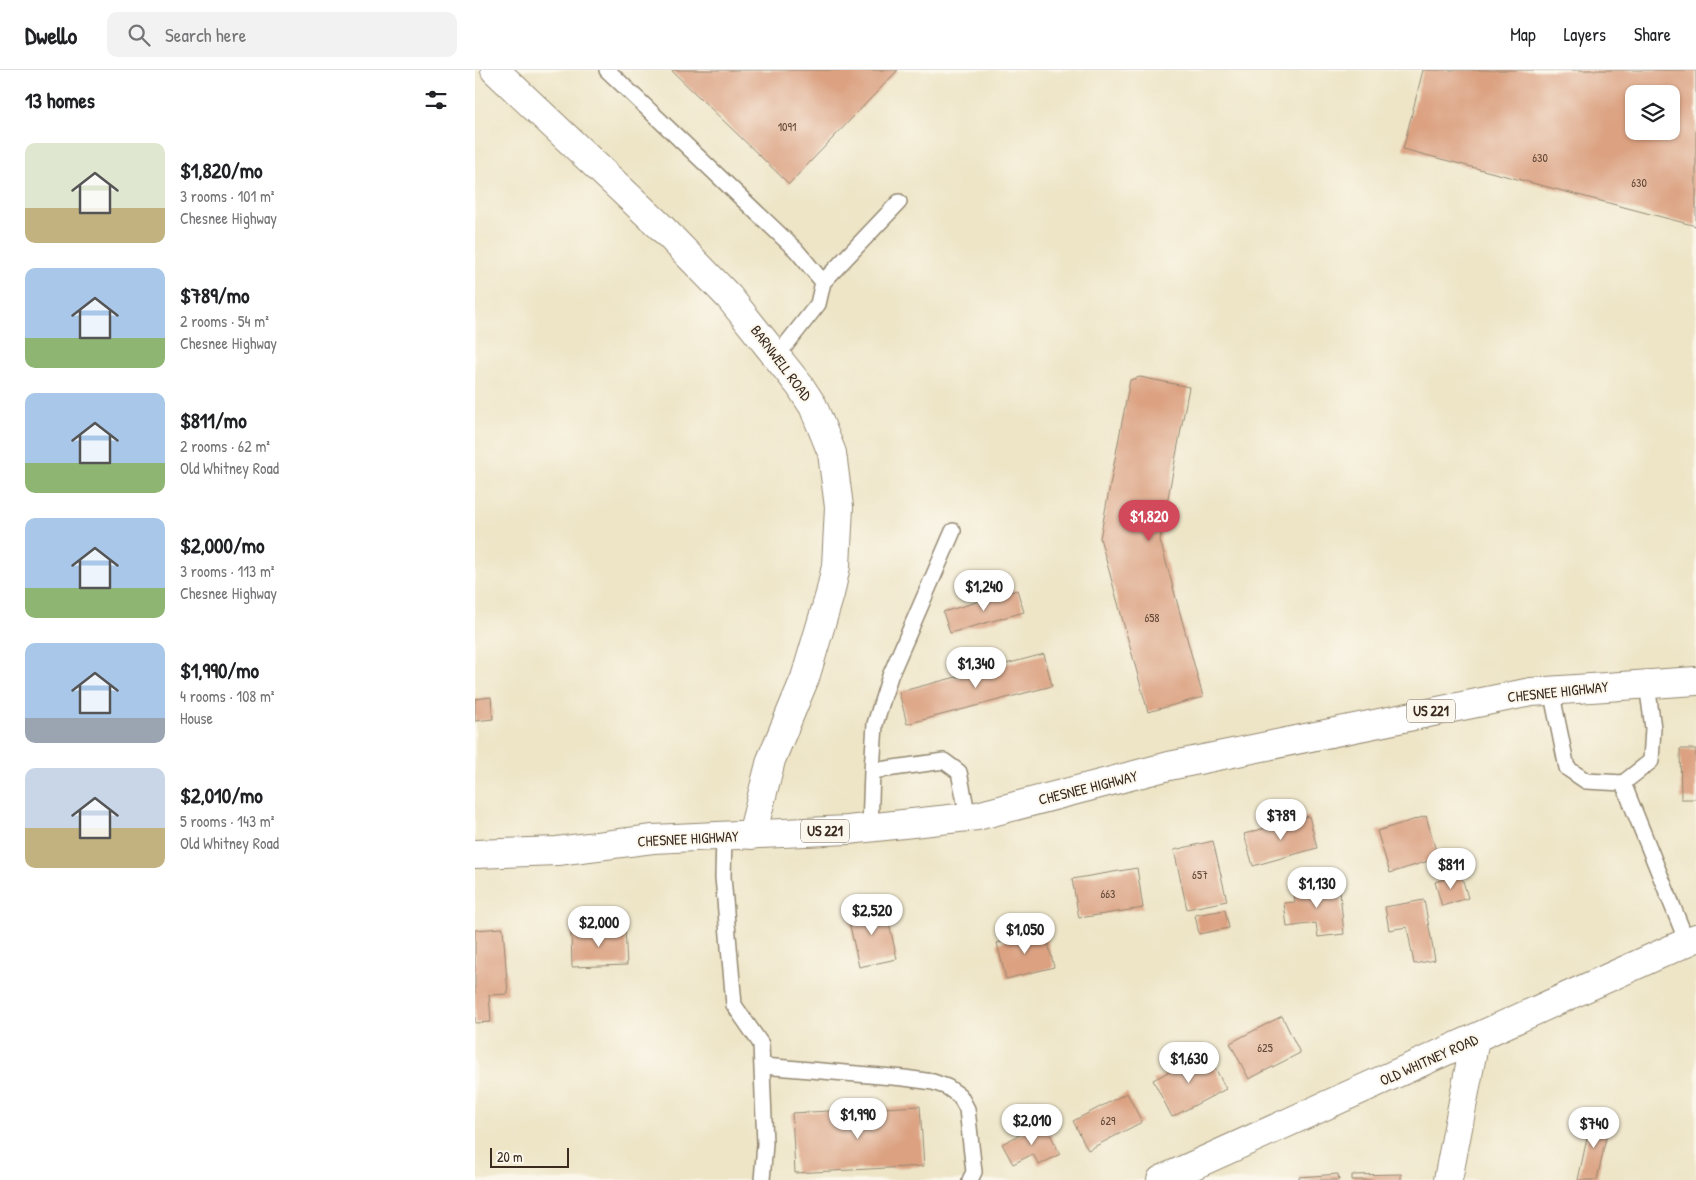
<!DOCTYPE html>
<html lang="en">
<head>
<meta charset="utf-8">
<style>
  body { margin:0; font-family:"Patrick Hand",sans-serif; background:#f2f2f2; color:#202124; height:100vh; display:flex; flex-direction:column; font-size:19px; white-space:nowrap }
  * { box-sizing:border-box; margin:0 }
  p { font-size:16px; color:#757577 }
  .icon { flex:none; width:28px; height:28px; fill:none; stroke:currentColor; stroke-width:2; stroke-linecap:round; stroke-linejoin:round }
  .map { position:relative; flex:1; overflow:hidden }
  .drawer { display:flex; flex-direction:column; background:#fff; width:475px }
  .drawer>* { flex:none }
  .fabs { position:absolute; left:1150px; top:15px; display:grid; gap:10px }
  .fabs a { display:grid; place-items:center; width:55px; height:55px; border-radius:10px; background:#fff; box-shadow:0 1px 4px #0004; font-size:25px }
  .scale { position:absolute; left:15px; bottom:12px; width:79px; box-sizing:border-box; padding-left:5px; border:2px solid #3b2a1e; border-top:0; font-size:14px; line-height:18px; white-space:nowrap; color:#3b2a1e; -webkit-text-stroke:4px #fbf7ec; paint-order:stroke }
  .price { position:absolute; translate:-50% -42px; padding:0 11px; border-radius:18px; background:#fff; color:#222; font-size:16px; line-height:32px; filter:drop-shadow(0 1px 2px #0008) }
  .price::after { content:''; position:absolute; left:50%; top:30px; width:15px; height:11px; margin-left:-8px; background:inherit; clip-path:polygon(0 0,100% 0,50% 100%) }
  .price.active { background:#d1495b; color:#fff }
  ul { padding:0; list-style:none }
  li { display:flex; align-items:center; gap:15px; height:125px; padding:0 25px }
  li span { display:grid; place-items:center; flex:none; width:140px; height:100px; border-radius:10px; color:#555 }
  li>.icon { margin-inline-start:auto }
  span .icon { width:60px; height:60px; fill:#fffc; stroke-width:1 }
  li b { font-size:21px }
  h2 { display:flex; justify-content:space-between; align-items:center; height:60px; padding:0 25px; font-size:21px }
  header { display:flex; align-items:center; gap:30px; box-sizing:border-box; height:70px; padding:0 25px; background:#fff; border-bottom:1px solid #e0e0e0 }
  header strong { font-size:24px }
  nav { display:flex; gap:28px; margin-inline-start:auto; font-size:18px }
  .search { width:350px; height:45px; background:#f2f2f2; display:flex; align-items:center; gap:12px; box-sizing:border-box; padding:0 18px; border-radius:10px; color:#757577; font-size:19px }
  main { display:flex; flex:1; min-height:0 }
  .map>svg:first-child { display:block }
  .building { fill:#dba181; fill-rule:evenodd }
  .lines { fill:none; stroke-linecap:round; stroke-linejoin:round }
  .lane-casing { stroke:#948872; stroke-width:18 }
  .street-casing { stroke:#948872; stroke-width:30 }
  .primary-casing { stroke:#948872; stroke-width:30 }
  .lane { stroke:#fff; stroke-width:15 }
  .street { stroke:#fff; stroke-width:28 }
  .primary { stroke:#fff; stroke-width:28 }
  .labels { text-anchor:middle; stroke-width:4; stroke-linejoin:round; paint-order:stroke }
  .number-label { font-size:12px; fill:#634837 }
  .shield { fill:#fbf7ec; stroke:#75685c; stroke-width:1 }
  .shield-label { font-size:14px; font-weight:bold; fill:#3b2a1e }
  .street-label { font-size:15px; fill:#3b2a1e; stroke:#fbf7ec }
</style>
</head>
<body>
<header>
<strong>Dwello</strong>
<div class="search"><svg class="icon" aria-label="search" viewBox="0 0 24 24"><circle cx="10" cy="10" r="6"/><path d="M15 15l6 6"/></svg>Search here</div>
<nav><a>Map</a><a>Layers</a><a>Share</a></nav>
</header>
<main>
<section class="drawer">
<h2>13 homes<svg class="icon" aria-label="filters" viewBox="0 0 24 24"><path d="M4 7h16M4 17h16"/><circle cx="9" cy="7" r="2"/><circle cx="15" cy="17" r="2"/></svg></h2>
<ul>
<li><span style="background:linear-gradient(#dfe7d0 65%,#c2b280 0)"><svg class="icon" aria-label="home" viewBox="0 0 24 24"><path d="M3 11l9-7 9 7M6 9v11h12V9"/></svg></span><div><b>$1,820/mo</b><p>3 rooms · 101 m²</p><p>Chesnee Highway</p></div></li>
<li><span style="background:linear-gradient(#a9c7e8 70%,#8fb573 0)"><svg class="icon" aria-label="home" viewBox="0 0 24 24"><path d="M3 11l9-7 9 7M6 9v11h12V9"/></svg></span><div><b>$789/mo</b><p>2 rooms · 54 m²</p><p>Chesnee Highway</p></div></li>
<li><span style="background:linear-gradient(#a9c7e8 70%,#8fb573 0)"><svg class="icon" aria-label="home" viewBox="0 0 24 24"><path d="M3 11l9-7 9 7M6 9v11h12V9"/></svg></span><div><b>$811/mo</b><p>2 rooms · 62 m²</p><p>Old Whitney Road</p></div></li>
<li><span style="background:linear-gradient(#a9c7e8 70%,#8fb573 0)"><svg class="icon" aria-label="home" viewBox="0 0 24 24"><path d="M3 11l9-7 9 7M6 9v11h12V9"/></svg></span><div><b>$2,000/mo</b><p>3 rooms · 113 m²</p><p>Chesnee Highway</p></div></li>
<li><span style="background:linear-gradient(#a9c7e8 75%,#9aa5b1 0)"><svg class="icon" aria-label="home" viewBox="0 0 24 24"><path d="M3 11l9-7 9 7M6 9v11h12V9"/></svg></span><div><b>$1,990/mo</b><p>4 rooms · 108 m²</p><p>House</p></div></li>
<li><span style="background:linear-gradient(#c9d6e8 60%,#c2b280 0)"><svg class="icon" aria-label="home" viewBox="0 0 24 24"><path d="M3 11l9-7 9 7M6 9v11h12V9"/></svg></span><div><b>$2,010/mo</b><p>5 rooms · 143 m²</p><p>Old Whitney Road</p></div></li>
</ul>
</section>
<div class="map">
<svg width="1221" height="1110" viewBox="0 0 1221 1110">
  <rect width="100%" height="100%" fill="#fbf7ec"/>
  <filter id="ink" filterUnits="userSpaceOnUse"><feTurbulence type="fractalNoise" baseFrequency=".02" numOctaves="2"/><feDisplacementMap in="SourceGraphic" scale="10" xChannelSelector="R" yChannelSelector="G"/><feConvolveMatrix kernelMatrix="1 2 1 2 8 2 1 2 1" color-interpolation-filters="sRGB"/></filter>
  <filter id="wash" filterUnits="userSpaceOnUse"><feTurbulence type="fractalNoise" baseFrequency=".0096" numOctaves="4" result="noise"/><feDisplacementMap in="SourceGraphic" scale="20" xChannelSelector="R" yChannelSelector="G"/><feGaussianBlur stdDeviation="1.12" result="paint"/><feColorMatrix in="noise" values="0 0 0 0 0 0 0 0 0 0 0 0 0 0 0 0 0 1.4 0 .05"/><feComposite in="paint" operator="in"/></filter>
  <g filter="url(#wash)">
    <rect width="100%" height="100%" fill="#eee5c7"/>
    <g id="blocks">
      <!-- building -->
      <path class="building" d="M 196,0 L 423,0 L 314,114 Z
        M 948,0 L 1221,0 L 1221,156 L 928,79 ZM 1159,24 L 1196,24 L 1196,61 L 1159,61 Z
        M 665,307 L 714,317 L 685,470 L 728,627 L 673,642 L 625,468 L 655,310 Z
        M 542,520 L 549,542 L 475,563 L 468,542 Z
        M 569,584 L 577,616 L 432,654 L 424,622 Z
        M 16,627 L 18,649 L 0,651 L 0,629 Z
        M 1205,679 L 1221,679 L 1221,729 L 1206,729 Z
        M 834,746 L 842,778 L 778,796 L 769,764 Z
        M 951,746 L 963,788 L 915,803 L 902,761 Z
        M 738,771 L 752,831 L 712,839 L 699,780 Z
        M 662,798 L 668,838 L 604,848 L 597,809 Z
        M 986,804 L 993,828 L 967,836 L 960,812 Z
        M 864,812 L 869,864 L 843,867 L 841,853 L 812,857 L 809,833 L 820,832 L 818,817 Z
        M 949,830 L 960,890 L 939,894 L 932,857 L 914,860 L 910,837 Z
        M 410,835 L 422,889 L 384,897 L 372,842 Z
        M 750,840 L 754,858 L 724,864 L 720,845 Z
        M 28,858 L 33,924 L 14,925 L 16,952 L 0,953 L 0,860 Z
        M 150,859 L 152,895 L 97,897 L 96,861 Z
        M 570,861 L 579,897 L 531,909 L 522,873 Z
        M 807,946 L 825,983 L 774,1009 L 755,973 Z
        M 732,982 L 751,1019 L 697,1047 L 678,1010 Z
        M 652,1023 L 667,1052 L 613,1080 L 598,1051 Z
        M 445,1036 L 449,1096 L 320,1103 L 317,1043 Z
        M 1117,1045 L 1135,1049 L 1122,1110 L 1103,1110 Z
        M 569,1052 L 585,1084 L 564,1095 L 558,1084 L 538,1094 L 527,1074 Z
        M 863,1104 L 864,1110 L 824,1110 L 824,1107 Z
        M 926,1104 L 926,1110 L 877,1110 L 877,1105 Z"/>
    </g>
  </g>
  <g filter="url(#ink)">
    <use href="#blocks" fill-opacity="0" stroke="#948872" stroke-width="1"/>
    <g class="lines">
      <defs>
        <path id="lane" d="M 132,0 L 321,180 L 348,212 L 343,234 L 302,286
          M 348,212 L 424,132
          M 1076,620 L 1092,698 L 1111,711 L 1148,713 L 1176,691 L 1178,658 L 1172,614
          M 397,701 L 400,654 L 415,606 L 478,461
          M 1148,713 L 1212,872
          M 395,758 L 397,701 L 469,691 L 484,702 L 493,747
          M 249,766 L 248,807 L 259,935 L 286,974 L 290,1074 L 287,1110
          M 288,996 L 429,1008 L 458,1012 L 472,1017 L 485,1026 L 492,1039 L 499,1102 L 495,1110"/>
        <path id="street" d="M 20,0 L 186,157 L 254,227 L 325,316 L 338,336 L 357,383 L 364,437 L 361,496 L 355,524 L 330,608 L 296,690 L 277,765
          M 686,1110 L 1221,868
          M 973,1110 L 1000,969"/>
        <path id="primary" d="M 0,784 L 82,781 L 178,769 L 373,760 L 502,746 L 694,696 L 1056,622 L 1221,611"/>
      </defs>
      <!-- lane casing -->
      <use href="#lane" class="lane-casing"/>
      <!-- street casing -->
      <use href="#street" class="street-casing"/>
      <!-- primary casing -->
      <use href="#primary" class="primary-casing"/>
      <!-- lane -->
      <use href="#lane" class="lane"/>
      <!-- street -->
      <use href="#street" class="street"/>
      <!-- primary -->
      <use href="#primary" class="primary"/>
    </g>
  </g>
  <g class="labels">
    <!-- number labels -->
    <g class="number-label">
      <text x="312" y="61">1091</text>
      <text x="1065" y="92">630</text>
      <text x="1164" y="117">630</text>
      <text x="677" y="552">658</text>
      <text x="725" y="809">657</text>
      <text x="633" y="828">663</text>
      <text x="790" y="982">625</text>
      <text x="633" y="1055">629</text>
    </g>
    <!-- shield labels -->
    <g class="shield">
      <rect x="932" y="629.5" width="48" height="23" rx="4"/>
      <rect x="326" y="749.5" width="48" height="23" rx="4"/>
    </g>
    <g class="shield-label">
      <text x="956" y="646">US 221</text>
      <text x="350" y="766">US 221</text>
    </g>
    <!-- street labels -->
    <g class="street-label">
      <text transform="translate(306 293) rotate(53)" y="5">BARNWELL ROAD</text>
      <text transform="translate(1083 622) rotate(-6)" y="5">CHESNEE HIGHWAY</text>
      <text transform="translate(613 718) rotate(-14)" y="5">CHESNEE HIGHWAY</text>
      <text transform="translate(213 769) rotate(-3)" y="5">CHESNEE HIGHWAY</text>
      <text transform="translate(954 990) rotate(-24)" y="5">OLD WHITNEY ROAD</text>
    </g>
  </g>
</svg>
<div class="fabs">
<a><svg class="icon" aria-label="layers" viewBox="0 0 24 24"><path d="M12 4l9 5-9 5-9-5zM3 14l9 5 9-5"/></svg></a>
</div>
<div class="scale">20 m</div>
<b class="price active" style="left:674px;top:472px">$1,820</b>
<b class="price" style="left:509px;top:542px">$1,240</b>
<b class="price" style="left:501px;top:619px">$1,340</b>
<b class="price" style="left:806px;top:771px">$789</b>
<b class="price" style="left:976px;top:820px">$811</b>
<b class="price" style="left:842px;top:839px">$1,130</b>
<b class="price" style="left:397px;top:866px">$2,520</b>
<b class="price" style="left:124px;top:878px">$2,000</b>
<b class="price" style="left:550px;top:885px">$1,050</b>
<b class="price" style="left:714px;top:1014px">$1,630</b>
<b class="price" style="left:383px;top:1070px">$1,990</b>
<b class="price" style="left:557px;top:1076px">$2,010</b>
<b class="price" style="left:1119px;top:1079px">$740</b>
</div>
</main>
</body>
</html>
